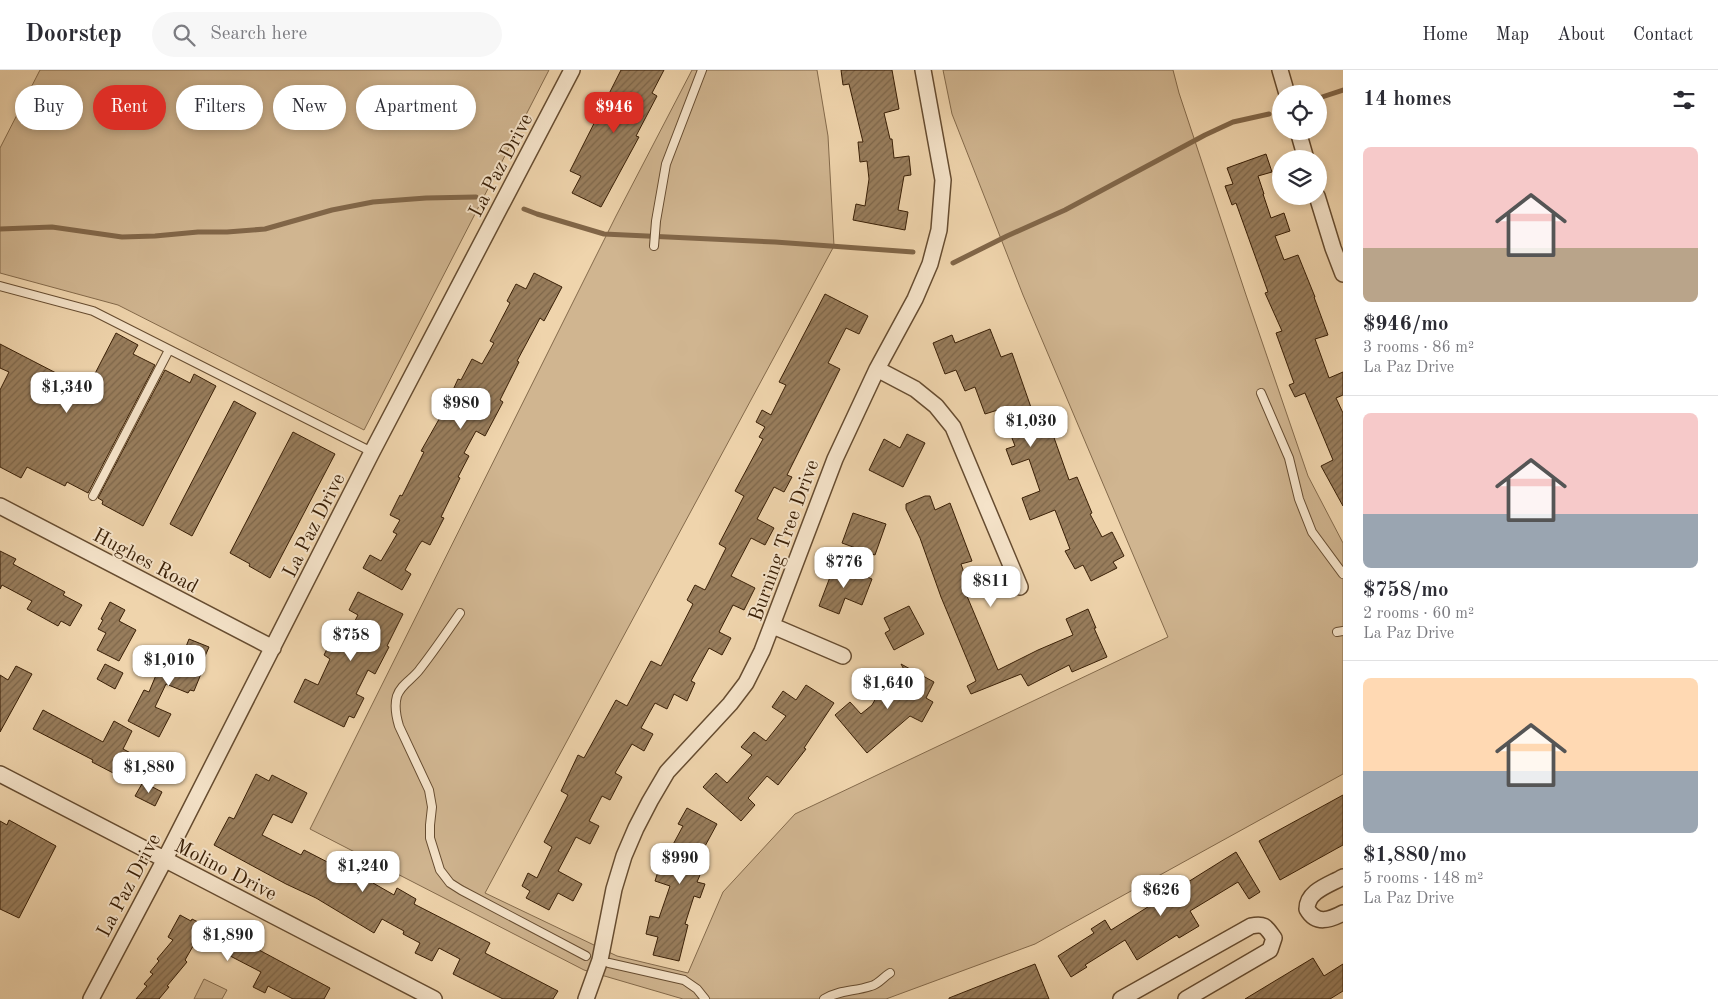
<!DOCTYPE html>
<html lang="en">
<head>
<meta charset="utf-8">
<style>
  body { margin:0; font-family:"Old Standard TT",serif; background:#f7f7f7; color:#2b2b33; height:100vh; display:flex; flex-direction:column; font-size:19px; white-space:nowrap }
  * { box-sizing:border-box; margin:0 }
  p { font-size:16px; color:#7c7c81 }
  .icon { flex:none; width:28px; height:28px; fill:none; stroke:currentColor; stroke-width:2; stroke-linecap:round; stroke-linejoin:round }
  .map { position:relative; flex:1; overflow:hidden }
  .details { display:flex; flex-direction:column; background:#fff; width:375px }
  .details>* { flex:none }
  .hud { position:absolute; left:15px; top:15px; width:475px; height:45px; display:flex; gap:10px }
  .buttons { position:absolute; left:1272px; top:15px; display:grid; gap:10px }
  .buttons a { display:grid; place-items:center; width:55px; height:55px; border-radius:50%; background:#fff; box-shadow:0 2px 8px #0003; font-size:25px }
  .price { position:absolute; translate:-50% -42px; padding:0 11px; border-radius:10px; background:#fff; color:#222; font-size:16px; line-height:32px; filter:drop-shadow(0 1px 2px #0008) }
  .price::after { content:''; position:absolute; left:50%; top:30px; width:15px; height:11px; margin-left:-8px; background:inherit; clip-path:polygon(0 0,100% 0,50% 100%) }
  .price.current { background:#d93025; color:#fff }
  ul { padding:0; list-style:none }
  li { display:grid; align-content:center; gap:10px; height:265px; padding:0 20px }
  li+li { border-top:1px solid #e1e1e2 }
  li span { display:grid; place-items:center; height:155px; border-radius:8px; color:#555 }
  li>.icon { margin-inline-start:auto }
  span .icon { width:90px; height:90px; fill:#fffc; stroke-width:1 }
  li b { font-size:21px }
  h2 { display:flex; justify-content:space-between; align-items:center; height:60px; padding:0 20px; font-size:21px }
  .chip { padding:0 18px; border-radius:22px; background:#fff; box-shadow:0 2px 8px #0003; font-size:18px; line-height:45px }
  .chip.current { background:#d93025; color:#fff }
  header { display:flex; align-items:center; gap:30px; box-sizing:border-box; height:70px; padding:0 25px; background:#fff; border-bottom:1px solid #e1e1e2 }
  header strong { font-size:24px }
  nav { display:flex; gap:28px; margin-inline-start:auto; font-size:18px }
  .search { width:350px; height:45px; background:#f7f7f7; display:flex; align-items:center; gap:12px; box-sizing:border-box; padding:0 18px; border-radius:28px; color:#7c7c81; font-size:19px }
  main { display:flex; flex:1; min-height:0 }
  .map>svg:first-child { display:block }
  .green { fill:#d0b590; stroke:#846a4b }
  .lines { fill:none; stroke-linecap:round; stroke-linejoin:round }
  .stream { stroke:#816648; stroke-width:5 }
  .building { fill:url(#building-hatch); stroke:#391f06 }
  .service-casing { stroke:#664c30; stroke-width:10 }
  .minor-casing { stroke:#664c30; stroke-width:18 }
  .service { stroke:#f5e3c9; stroke-width:8 }
  .minor { stroke:#f5e3c9; stroke-width:15 }
  .labels { text-anchor:middle; stroke-width:4; stroke-linejoin:round; paint-order:stroke }
  .street-label { font-size:20px; fill:#391f06; stroke:#f5e3c9 }
</style>
</head>
<body>
<header>
<strong>Doorstep</strong>
<div class="search"><svg class="icon" aria-label="search" viewBox="0 0 24 24"><circle cx="10" cy="10" r="6"/><path d="M15 15l6 6"/></svg>Search here</div>
<nav><a>Home</a><a>Map</a><a>About</a><a>Contact</a></nav>
</header>
<main>
<div class="map">
<svg width="1343" height="929" viewBox="0 0 1343 929">
  <defs>
    <pattern id="building-hatch" width="6" height="6" patternUnits="userSpaceOnUse" patternTransform="scale(1.25)"><rect width="6" height="6" fill="#987d5c"/><path d="M-1 1l2-2M0 6l6-6M5 7l2-2" fill="none" stroke="#7d664a"/></pattern>
  </defs>
  <rect width="100%" height="100%" fill="#efd4ac"/>
  <filter id="stains"><feTurbulence type="fractalNoise" baseFrequency=".004" numOctaves="4"/><feColorMatrix values="0 0 0 0 .2 0 0 0 0 .09 0 0 0 0 .02 0 0 0 .5 -.17"/></filter>
  <radialGradient id="worn" r=".72"><stop offset=".6" stop-color="#630" stop-opacity="0"/><stop offset="1" stop-color="#630" stop-opacity=".3"/></radialGradient>
  <!-- green -->
  <path class="green" d="M 40,0 L 549,0 L 364,360 L 118,235 L 0,203 L 0,78 Z
    M 692,0 L 817,0 L 828,66 L 834,176 L 485,823 L 617,886 L 688,903 L 723,822 L 795,744 L 1168,567 L 1023,225 L 952,44 L 943,0 L 1173,0 L 1179,23 L 1246,225 L 1308,406 L 1343,473 L 1343,704 L 1035,874 L 886,929 L 683,929 L 584,900 L 310,759 L 616,146 Z
    M 204,909 L 227,920 L 222,929 L 194,929 Z"/>
  <g class="lines">
    <!-- stream -->
    <path class="stream" d="M 1319,28 L 1343,20
      M 524,139 L 537,144 L 604,164 L 775,172 L 913,182
      M 0,159 L 52,157 L 122,167 L 155,166 L 198,162 L 227,162 L 265,159 L 332,140 L 373,132 L 426,128 L 476,127
      M 953,193 L 1007,166 L 1065,140 L 1205,65 L 1233,52 L 1269,44"/>
  </g>
  <!-- building -->
  <path class="building" d="M 621,0 L 664,0 L 652,23 L 657,26 L 636,66 L 639,67 L 601,137 L 572,123 L 581,106 L 570,101 Z
    M 841,0 L 892,0 L 899,39 L 884,43 L 890,69 L 892,69 L 894,88 L 909,86 L 911,105 L 904,106 L 898,140 L 908,142 L 905,160 L 853,150 L 856,134 L 865,136 L 869,109 L 867,91 L 860,92 L 858,72 L 863,72 L 849,14 L 843,15 Z
    M 1266,84 L 1272,102 L 1258,106 L 1264,124 L 1263,124 L 1271,148 L 1284,143 L 1290,161 L 1275,166 L 1284,190 L 1298,185 L 1315,227 L 1314,227 L 1328,265 L 1315,269 L 1329,308 L 1343,302 L 1343,325 L 1336,328 L 1343,343 L 1343,436 L 1321,396 L 1333,390 L 1305,323 L 1295,327 L 1289,315 L 1294,313 L 1276,263 L 1282,261 L 1265,223 L 1268,222 L 1236,133 L 1232,135 L 1225,116 L 1233,114 L 1227,98 Z
    M 534,203 L 562,217 L 544,251 L 540,248 L 517,291 L 519,292 L 500,330 L 503,332 L 485,366 L 476,361 L 464,383 L 469,386 L 458,407 L 460,408 L 441,447 L 444,448 L 430,475 L 422,471 L 419,475 L 405,500 L 411,504 L 402,520 L 363,498 L 370,485 L 381,491 L 397,464 L 393,462 L 400,450 L 390,445 L 400,425 L 402,426 L 424,382 L 421,381 L 442,344 L 458,309 L 461,310 L 472,289 L 482,294 L 494,273 L 490,271 L 510,233 L 507,231 L 516,214 L 526,219 Z
    M 825,224 L 868,246 L 859,264 L 846,258 L 828,293 L 840,299 L 787,405 L 792,407 L 784,422 L 774,417 L 757,449 L 774,458 L 765,475 L 751,468 L 731,506 L 755,518 L 744,540 L 733,535 L 719,562 L 731,568 L 722,585 L 709,578 L 691,611 L 695,613 L 687,631 L 674,624 L 667,639 L 655,633 L 641,658 L 653,664 L 644,681 L 632,674 L 615,703 L 622,707 L 610,730 L 602,726 L 589,751 L 599,756 L 590,774 L 576,767 L 558,801 L 582,814 L 573,831 L 558,823 L 549,840 L 526,828 L 530,821 L 522,816 L 528,803 L 537,808 L 552,777 L 544,772 L 568,725 L 561,721 L 578,685 L 584,688 L 616,630 L 627,636 L 651,591 L 661,596 L 693,534 L 687,530 L 695,515 L 705,520 L 726,478 L 719,474 L 744,426 L 735,421 L 763,369 L 759,367 L 765,357 L 756,352 L 762,340 L 771,345 L 786,315 L 779,312 Z
    M 990,259 L 1001,287 L 1012,283 L 1041,366 L 1052,362 L 1069,410 L 1077,407 L 1092,443 L 1090,444 L 1102,467 L 1112,462 L 1124,486 L 1113,492 L 1117,498 L 1091,511 L 1083,495 L 1075,499 L 1065,481 L 1070,479 L 1055,440 L 1030,450 L 1022,428 L 1040,421 L 1029,389 L 1012,395 L 1006,379 L 1015,376 L 1001,339 L 985,344 L 975,317 L 965,321 L 956,300 L 945,304 L 933,273 L 952,265 L 955,273 Z
    M 116,263 L 138,275 L 133,284 L 155,295 L 88,423 L 67,412 L 65,416 L 27,397 L 21,408 L 0,397 L 0,320 L 9,302 L 0,298 L 0,274 L 87,319 Z
    M 165,300 L 190,313 L 194,304 L 216,316 L 143,456 L 102,434 L 103,431 L 98,428 Z
    M 234,331 L 256,343 L 192,466 L 170,454 Z
    M 293,362 L 335,384 L 270,508 L 249,496 L 250,494 L 230,483 Z
    M 907,364 L 925,373 L 903,417 L 869,400 L 884,369 L 900,378 Z
    M 925,426 L 930,426 L 935,440 L 950,433 L 972,491 L 961,494 L 969,517 L 964,519 L 998,600 L 1038,580 L 1073,565 L 1066,549 L 1088,539 L 1096,558 L 1094,558 L 1107,587 L 1072,602 L 1069,595 L 1028,616 L 1021,604 L 971,624 L 967,616 L 976,611 L 941,527 L 920,468 L 906,439 L 906,434 Z
    M 853,443 L 886,454 L 875,485 L 842,473 Z
    M 0,481 L 16,489 L 13,494 L 65,522 L 63,525 L 82,535 L 70,556 L 61,551 L 58,556 L 27,539 L 32,531 L 2,515 L 0,519 Z
    M 835,494 L 872,509 L 862,535 L 845,528 L 839,544 L 819,536 Z
    M 358,522 L 403,544 L 387,576 L 389,577 L 375,604 L 368,600 L 356,624 L 364,628 L 354,648 L 349,646 L 344,657 L 294,632 L 305,609 L 318,615 L 330,589 L 324,585 L 332,569 L 343,574 L 358,545 L 349,540 Z
    M 110,532 L 125,540 L 119,551 L 136,560 L 119,591 L 97,580 L 106,563 L 98,559 L 103,550 L 101,549 Z
    M 909,536 L 924,564 L 894,580 L 885,563 L 890,560 L 884,548 Z
    M 189,569 L 209,577 L 200,598 L 203,599 L 194,621 L 190,620 L 188,623 L 166,614 L 155,637 L 171,644 L 159,667 L 128,651 L 144,620 L 149,622 L 164,586 L 180,592 Z
    M 105,594 L 123,603 L 115,619 L 97,609 Z
    M 901,594 L 934,612 L 926,628 L 933,632 L 922,652 L 910,646 L 867,683 L 835,645 L 850,632 L 861,644 L 872,635 L 888,607 L 916,622 Z
    M 16,596 L 32,604 L 0,662 L 0,605 L 8,610 Z
    M 806,615 L 834,633 L 804,678 L 806,679 L 778,715 L 767,706 L 748,728 L 755,735 L 741,751 L 703,717 L 716,703 L 727,713 L 752,685 L 741,677 L 754,662 L 766,671 L 786,646 L 772,637 L 783,621 L 796,630 Z
    M 43,640 L 103,672 L 114,651 L 132,661 L 123,679 L 146,691 L 135,711 L 119,702 L 117,705 L 92,692 L 93,690 L 33,659 Z
    M 256,704 L 269,711 L 272,705 L 307,723 L 292,753 L 273,744 L 262,765 L 301,785 L 304,780 L 341,799 L 342,797 L 352,802 L 355,795 L 376,807 L 373,813 L 394,825 L 397,818 L 416,829 L 414,834 L 490,873 L 485,883 L 558,921 L 553,929 L 503,929 L 453,904 L 460,889 L 439,878 L 432,891 L 415,883 L 420,873 L 403,864 L 404,861 L 382,849 L 374,863 L 316,828 L 286,814 L 214,775 L 229,747 L 234,749 Z
    M 143,712 L 162,722 L 155,736 L 135,726 Z
    M 1343,725 L 1343,775 L 1280,810 L 1259,771 Z
    M 687,738 L 717,754 L 691,802 L 700,805 L 697,812 L 705,814 L 700,828 L 694,826 L 685,854 L 688,855 L 679,891 L 653,885 L 658,867 L 646,864 L 650,846 L 659,848 L 670,816 L 655,811 L 661,792 L 663,793 L 683,756 L 678,754 Z
    M 9,750 L 56,776 L 19,848 L 0,839 L 0,751 L 7,755 Z
    M 1236,782 L 1260,822 L 1249,829 L 1238,812 L 1190,841 L 1199,856 L 1179,868 L 1177,865 L 1137,890 L 1125,870 L 1085,895 L 1087,897 L 1071,907 L 1058,886 L 1094,863 L 1091,859 L 1105,850 L 1111,860 Z
    M 180,845 L 191,851 L 192,849 L 204,855 L 206,852 L 218,859 L 219,856 L 232,863 L 233,860 L 249,869 L 246,873 L 330,918 L 324,929 L 293,929 L 268,916 L 265,923 L 253,917 L 261,902 L 209,875 L 208,878 L 196,871 L 185,890 L 187,892 L 167,916 L 169,917 L 159,929 L 136,929 L 147,916 L 144,914 L 153,904 L 150,902 L 159,891 L 157,889 L 173,870 L 168,867 Z
    M 1313,888 L 1324,906 L 1343,894 L 1343,921 L 1330,929 L 1245,929 Z
    M 1035,894 L 1049,929 L 949,929 L 949,928 Z"/>
  <g class="lines">
    <defs>
      <path id="service" d="M 654,176 L 656,151 L 666,94 L 702,0
        M 0,216 L 93,241 L 372,382
        M 1261,323 L 1289,388 L 1299,429 L 1312,462 L 1343,504
        M 93,426 L 169,280
        M 460,543 C 447,562 434,581 420,599 C 413,609 401,614 397,626 C 394,636 396,646 399,656 L 429,720 L 432,737 L 430,755 L 430,768 L 440,800 L 450,813 L 461,820 L 586,886
        M 1337,562 L 1343,561
        M 609,893 L 684,910 L 697,919 L 705,929
        M 824,929 C 842,919 853,922 871,916 C 879,914 883,907 890,903"/>
      <path id="minor" d="M 1280,0 L 1287,24
        M 1298,61 L 1306,89
        M 1317,126 L 1333,178 L 1343,204
        M 877,299 L 915,319 L 936,336 L 953,357 L 1020,517
        M 0,436 L 273,578
        M 773,556 L 843,586
        M 0,704 L 434,929
        M 1343,807 C 1329,815 1307,821 1307,839 C 1316,855 1330,850 1343,843
        M 91,929 L 165,789 L 372,382 L 572,0
        M 586,929 L 600,890 L 614,819 L 624,786 L 636,758 L 650,731 L 667,702 L 730,634 L 746,613 L 762,581 L 835,389 L 877,299 L 915,229 L 930,194 L 939,160 L 943,110 L 923,0
        M 1121,929 L 1251,856 C 1265,853 1266,857 1274,868 L 1270,880 L 1186,929"/>
    </defs>
    <!-- service casing -->
    <use href="#service" class="service-casing"/>
    <!-- minor casing -->
    <use href="#minor" class="minor-casing"/>
    <!-- service -->
    <use href="#service" class="service"/>
    <!-- minor -->
    <use href="#minor" class="minor"/>
  </g>
  <g class="labels">
    <!-- street labels -->
    <g class="street-label">
      <text transform="translate(500 95) rotate(-62)" y="7">La Paz Drive</text>
      <text transform="translate(313 455) rotate(-63)" y="7">La Paz Drive</text>
      <text transform="translate(783 470) rotate(-70)" y="7">Burning Tree Drive</text>
      <text transform="translate(146 490) rotate(28)" y="7">Hughes Road</text>
      <text transform="translate(226 799) rotate(27)" y="7">Molino Drive</text>
      <text transform="translate(128 815) rotate(-62)" y="7">La Paz Drive</text>
    </g>
  </g>
  <rect width="100%" height="100%" filter="url(#stains)"/>
  <rect width="100%" height="100%" fill="url(#worn)"/>
</svg>
<div class="buttons">
<a><svg class="icon" aria-label="locate" viewBox="0 0 24 24"><circle cx="12" cy="12" r="6"/><path d="M12 2v4M12 18v4M2 12h4M18 12h4"/></svg></a>
<a><svg class="icon" aria-label="layers" viewBox="0 0 24 24"><path d="M12 4l9 5-9 5-9-5zM3 14l9 5 9-5"/></svg></a>
</div>
<b class="price current" style="left:614px;top:64px">$946</b>
<b class="price" style="left:67px;top:344px">$1,340</b>
<b class="price" style="left:461px;top:360px">$980</b>
<b class="price" style="left:1031px;top:378px">$1,030</b>
<b class="price" style="left:844px;top:519px">$776</b>
<b class="price" style="left:991px;top:538px">$811</b>
<b class="price" style="left:351px;top:592px">$758</b>
<b class="price" style="left:169px;top:617px">$1,010</b>
<b class="price" style="left:888px;top:640px">$1,640</b>
<b class="price" style="left:149px;top:724px">$1,880</b>
<b class="price" style="left:680px;top:815px">$990</b>
<b class="price" style="left:363px;top:823px">$1,240</b>
<b class="price" style="left:1161px;top:847px">$626</b>
<b class="price" style="left:228px;top:892px">$1,890</b>
<div class="hud">
<a class="chip">Buy</a>
<a class="chip current">Rent</a>
<a class="chip">Filters</a>
<a class="chip">New</a>
<a class="chip">Apartment</a>
</div>
</div>
<section class="details">
<h2>14 homes<svg class="icon" aria-label="filters" viewBox="0 0 24 24"><path d="M4 7h16M4 17h16"/><circle cx="9" cy="7" r="2"/><circle cx="15" cy="17" r="2"/></svg></h2>
<ul>
<li><span style="background:linear-gradient(#f6c9c9 65%,#b9a48a 0)"><svg class="icon" aria-label="home" viewBox="0 0 24 24"><path d="M3 11l9-7 9 7M6 9v11h12V9"/></svg></span><div><b>$946/mo</b><p>3 rooms · 86 m²</p><p>La Paz Drive</p></div></li>
<li><span style="background:linear-gradient(#f6c9c9 65%,#9aa5b1 0)"><svg class="icon" aria-label="home" viewBox="0 0 24 24"><path d="M3 11l9-7 9 7M6 9v11h12V9"/></svg></span><div><b>$758/mo</b><p>2 rooms · 60 m²</p><p>La Paz Drive</p></div></li>
<li><span style="background:linear-gradient(#ffd9b3 60%,#9aa5b1 0)"><svg class="icon" aria-label="home" viewBox="0 0 24 24"><path d="M3 11l9-7 9 7M6 9v11h12V9"/></svg></span><div><b>$1,880/mo</b><p>5 rooms · 148 m²</p><p>La Paz Drive</p></div></li>
</ul>
</section>
</main>
</body>
</html>
